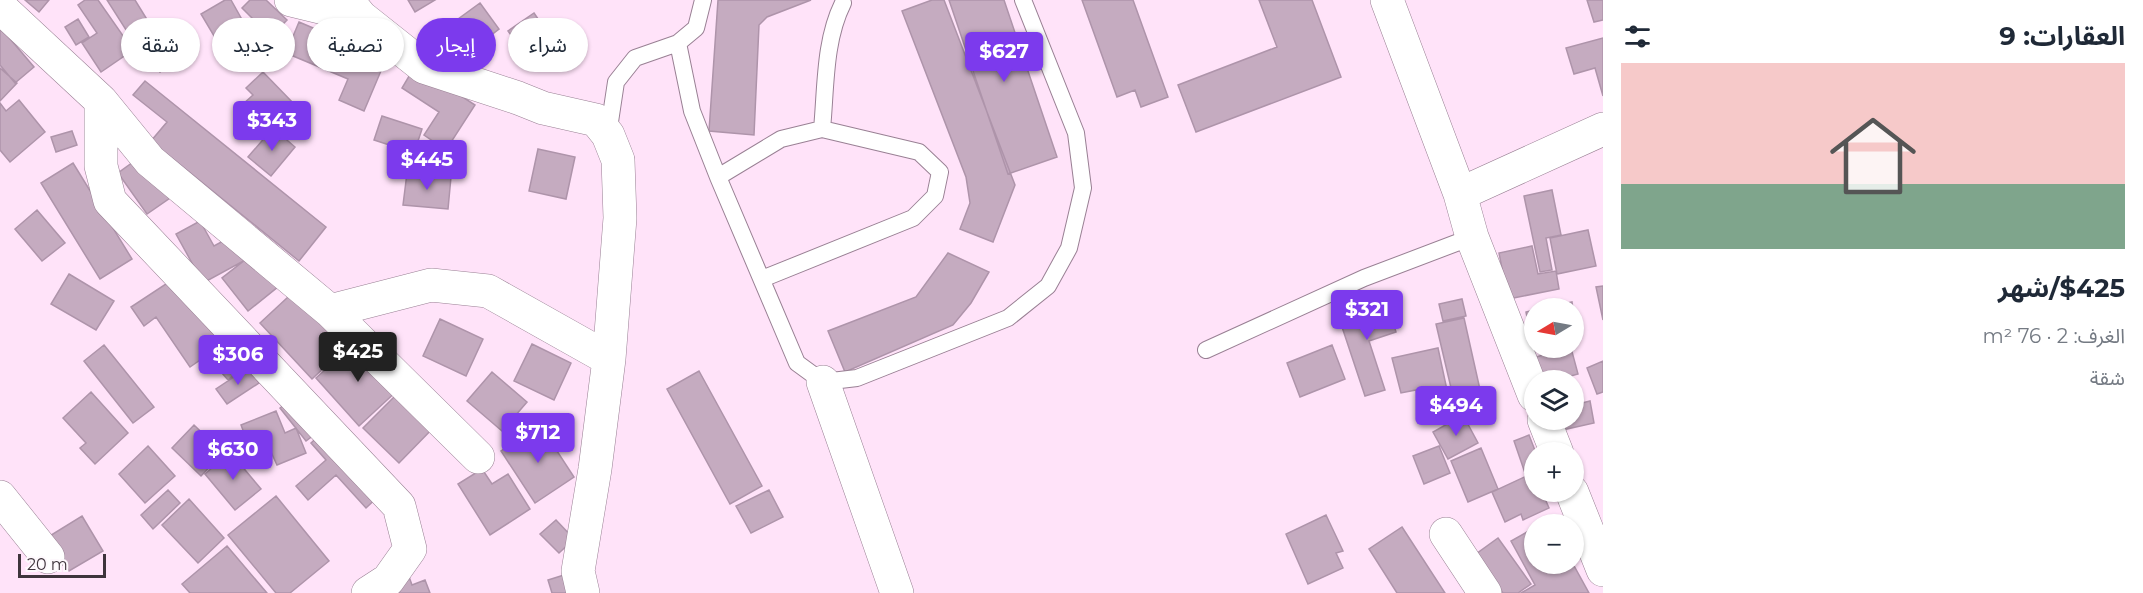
<!DOCTYPE html>
<html lang="ar">
<head>
<meta charset="utf-8">
<style>
  body { margin:0; font-family:Montserrat,"Noto Sans Arabic",sans-serif; background:#f2f2f3; color:#1f2937; direction:rtl; height:100vh; display:flex; flex-direction:column; font-size:22px; white-space:nowrap }
  * { box-sizing:border-box; margin:0 }
  p { font-size:20px; color:#747a83 }
  .icon { flex:none; width:33px; height:33px; fill:none; stroke:currentColor; stroke-width:2; stroke-linecap:round; stroke-linejoin:round }
  .map { position:relative; flex:1; overflow:hidden; direction:ltr }
  .sheet { display:flex; flex-direction:column; background:#fff; width:540px }
  .sheet>* { flex:none }
  .top-card { position:absolute; left:18px; top:18px; width:570px; height:54px; direction:rtl; display:flex; gap:12px }
  .needle { width:39px; rotate:260deg }
  .tools { position:absolute; left:1524px; top:298px; display:grid; gap:12px }
  .tools a { display:grid; place-items:center; width:60px; height:60px; border-radius:50%; background:#fff; box-shadow:0 2px 4px #0004; font-size:30px }
  .scale { position:absolute; left:18px; bottom:15px; width:88px; box-sizing:border-box; padding-left:6px; border:3px solid #3e343c; border-top:0; font-size:16px; line-height:21px; white-space:nowrap; color:#3e343c; -webkit-text-stroke:4px #fdf8fc; paint-order:stroke }
  .price { position:absolute; translate:-50% -51px; padding:0 14px; border-radius:6px; background:#7c3aed; color:#fff; font-size:20px; line-height:39px; filter:drop-shadow(0 2px 3px #0008) }
  .price::after { content:''; position:absolute; left:50%; top:36px; width:18px; height:14px; margin-left:-9px; background:inherit; clip-path:polygon(0 0,100% 0,50% 100%) }
  .price.on { background:#222; color:#fff }
  ul { padding:0; list-style:none }
  li { display:grid; align-content:center; gap:12px; height:318px; padding:0 18px }
  li span { display:grid; place-items:center; height:186px; border-radius:0px; color:#555 }
  li>.icon { margin-inline-start:auto }
  span .icon { width:108px; height:108px; fill:#fffc; stroke-width:1 }
  li b { font-size:26px }
  h2 { display:flex; justify-content:space-between; align-items:center; height:72px; padding:0 18px; font-size:26px }
  .tag { padding:0 21px; border-radius:27px; background:#fff; box-shadow:0 2px 4px #0004; font-size:21px; line-height:54px }
  .tag.on { background:#7c3aed; color:#fff }
  main { display:flex; flex:1; min-height:0 }
  .map>svg:first-child { display:block }
  .building { fill:#c5abc0; stroke:#ae94aa; stroke-width:1.5 }
  .lines { fill:none; stroke-linecap:round; stroke-linejoin:round }
  .service-casing { stroke:#998094; stroke-width:18 }
  .minor-casing { stroke:#998094; stroke-width:34 }
  .service { stroke:#fff; stroke-width:16 }
  .minor { stroke:#fff; stroke-width:33 }
</style>
</head>
<body>
<main>
<section class="sheet">
<h2>العقارات: 9<svg class="icon" aria-label="filters" viewBox="0 0 24 24"><path d="M4 7h16M4 17h16"/><circle cx="9" cy="7" r="2"/><circle cx="15" cy="17" r="2"/></svg></h2>
<ul>
<li><span style="background:linear-gradient(#f6c9c9 65%,#7fa58c 0)"><svg class="icon" aria-label="home" viewBox="0 0 24 24"><path d="M3 11l9-7 9 7M6 9v11h12V9"/></svg></span><div><b>$425/شهر</b><p>الغرف: 2 · 76 m²</p><p>شقة</p></div></li>
</ul>
</section>
<div class="map">
<svg width="1603" height="593" viewBox="0 0 1603 593">
  <rect width="100%" height="100%" fill="#ffe3f9"/>
  <!-- building -->
  <path class="building" d="M 25,0 L 49,0 L 39,12 Z
    M 85,0 L 98,0 L 133,50 L 101,72 L 82,43 L 97,33 L 78,5 Z
    M 107,0 L 135,0 L 161,42 L 142,55 Z
    M 225,0 L 231,0 L 245,25 L 217,41 L 201,14 Z
    M 250,0 L 266,0 L 287,20 L 259,49 L 239,30 L 252,18 L 242,8 Z
    M 408,0 L 435,0 L 415,12 Z
    M 718,0 L 811,0 L 767,17 L 759,25 L 754,135 L 709,131 Z
    M 932,0 L 944,0 L 1015,185 L 993,242 L 960,229 L 970,203 L 966,177 L 902,11 Z
    M 949,0 L 1004,0 L 1057,157 L 1008,174 Z
    M 1082,0 L 1133,0 L 1168,97 L 1141,107 L 1135,90 L 1117,97 Z
    M 1259,0 L 1312,0 L 1341,77 L 1196,132 L 1178,85 L 1277,47 Z
    M 1587,0 L 1603,0 L 1603,20 L 1594,22 Z
    M 480,3 L 499,29 L 460,59 L 439,33 Z
    M 534,13 L 549,35 L 524,53 L 508,31 Z
    M 78,19 L 89,37 L 76,45 L 65,27 Z
    M 299,22 L 386,59 L 364,111 L 339,100 L 348,79 L 286,53 Z
    M 0,27 L 34,67 L 15,83 L 0,65 Z
    M 1603,38 L 1603,96 L 1595,68 L 1574,74 L 1566,48 Z
    M 167,51 L 175,61 L 160,72 L 153,62 Z
    M 415,66 L 475,105 L 446,150 L 424,135 L 439,112 L 402,88 Z
    M 0,68 L 17,83 L 0,101 Z
    M 263,72 L 296,106 L 280,122 L 269,110 L 257,121 L 242,105 L 253,95 L 246,88 Z
    M 145,81 L 326,227 L 299,261 L 151,141 L 167,122 L 133,95 Z
    M 19,100 L 45,132 L 10,162 L 0,150 L 0,103 L 6,111 Z
    M 382,116 L 422,129 L 414,153 L 374,140 Z
    M 273,128 L 295,147 L 271,176 L 248,157 Z
    M 72,131 L 77,145 L 56,152 L 51,137 Z
    M 538,149 L 575,157 L 566,199 L 529,191 Z
    M 140,157 L 170,198 L 147,214 L 118,173 Z
    M 73,163 L 132,259 L 100,279 L 41,183 Z
    M 407,173 L 451,177 L 448,209 L 403,205 Z
    M 1552,190 L 1561,235 L 1546,238 L 1552,270 L 1540,272 L 1524,196 Z
    M 37,210 L 65,243 L 42,261 L 15,229 Z
    M 200,221 L 214,246 L 236,234 L 249,258 L 203,283 L 176,234 Z
    M 1588,230 L 1596,266 L 1557,274 L 1550,238 Z
    M 1532,246 L 1538,274 L 1556,271 L 1559,289 L 1508,299 L 1499,253 Z
    M 259,249 L 284,282 L 248,311 L 222,278 Z
    M 948,253 L 989,272 L 971,303 L 953,325 L 845,372 L 828,331 L 916,297 Z
    M 69,274 L 114,301 L 96,330 L 51,304 Z
    M 178,276 L 223,344 L 190,367 L 156,317 L 144,326 L 131,307 Z
    M 302,284 L 354,340 L 312,379 L 260,323 Z
    M 1603,286 L 1603,320 L 1596,287 Z
    M 1386,299 L 1396,332 L 1369,341 L 1385,390 L 1365,396 L 1338,315 Z
    M 1462,299 L 1466,316 L 1443,321 L 1439,304 Z
    M 1572,302 L 1573,309 L 1541,309 Z
    M 1534,310 L 1534,347 L 1533,347 L 1526,312 Z
    M 1464,318 L 1483,403 L 1456,409 L 1436,324 Z
    M 440,319 L 483,339 L 466,376 L 423,356 Z
    M 232,336 L 252,359 L 228,380 L 208,357 Z
    M 357,341 L 400,388 L 359,426 L 316,378 Z
    M 532,344 L 571,363 L 554,400 L 514,381 Z
    M 104,345 L 154,407 L 133,423 L 84,361 Z
    M 1332,345 L 1345,379 L 1300,397 L 1287,363 Z
    M 1438,348 L 1453,418 L 1424,424 L 1416,390 L 1401,393 L 1392,358 Z
    M 1568,348 L 1571,348 L 1578,374 L 1553,381 L 1543,381 L 1536,357 Z
    M 1603,361 L 1603,392 L 1597,394 L 1587,368 Z
    M 249,367 L 259,383 L 227,404 L 216,389 Z
    M 699,371 L 762,486 L 730,504 L 667,389 Z
    M 492,372 L 527,402 L 502,431 L 467,401 Z
    M 403,388 L 438,423 L 399,463 L 363,428 Z
    M 91,392 L 128,433 L 95,464 L 80,448 L 86,443 L 63,418 Z
    M 297,394 L 323,428 L 306,441 L 280,408 Z
    M 1590,401 L 1594,423 L 1558,431 L 1556,420 L 1574,420 L 1574,405 Z
    M 276,411 L 285,433 L 296,428 L 306,453 L 277,465 L 271,452 L 254,459 L 241,425 Z
    M 1463,415 L 1478,443 L 1448,459 L 1433,432 Z
    M 194,425 L 223,453 L 201,476 L 172,448 Z
    M 540,425 L 574,477 L 535,503 L 501,451 Z
    M 326,429 L 382,493 L 366,508 L 336,475 L 308,500 L 296,486 L 326,460 L 311,443 Z
    M 1529,435 L 1536,453 L 1534,469 L 1525,473 L 1514,441 Z
    M 148,446 L 175,476 L 145,503 L 119,474 Z
    M 1439,446 L 1450,473 L 1424,484 L 1413,456 Z
    M 1481,448 L 1498,489 L 1468,502 L 1451,461 Z
    M 230,452 L 261,489 L 235,510 L 205,474 Z
    M 482,469 L 492,484 L 508,474 L 530,509 L 490,535 L 458,484 Z
    M 1533,473 L 1534,492 L 1542,492 L 1549,508 L 1523,520 L 1521,514 L 1505,522 L 1492,492 Z
    M 168,490 L 180,503 L 153,529 L 141,515 Z
    M 769,490 L 783,517 L 751,533 L 736,506 Z
    M 276,496 L 329,561 L 290,593 L 276,593 L 228,535 Z
    M 189,499 L 224,538 L 198,563 L 162,525 Z
    M 1326,515 L 1343,551 L 1336,553 L 1343,568 L 1308,584 L 1286,534 Z
    M 82,516 L 103,551 L 69,571 L 48,537 Z
    M 556,520 L 574,539 L 559,553 L 540,534 Z
    M 1402,527 L 1445,593 L 1397,593 L 1369,549 Z
    M 1534,528 L 1534,564 L 1573,564 L 1589,593 L 1521,593 L 1535,585 L 1511,541 Z
    M 1498,538 L 1531,584 L 1518,593 L 1503,593 L 1476,554 Z
    M 227,546 L 267,593 L 190,593 L 182,584 Z
    M 407,571 L 412,585 L 425,580 L 430,593 L 379,593 Z
    M 564,575 L 569,593 L 552,593 L 548,580 Z"/>
  <g class="lines">
    <defs>
      <path id="service" d="M 678,43 L 692,111 L 718,177 L 797,363 L 823,382 L 857,378 L 1008,318 L 1048,286 L 1069,248 L 1083,188 L 1076,133 L 1023,0
        M 822,129 C 826,88 824,41 843,3
        M 608,135 L 616,82 L 635,58 L 678,43 L 696,28 L 703,0
        M 718,177 L 781,139 L 822,129 L 919,152 L 940,172 L 935,196 L 913,218 L 762,279
        M 1206,350 L 1364,278 L 1472,237"/>
      <path id="minor" d="M 291,0 L 361,17
        M 347,0 L 361,17 L 424,67 L 518,98 L 543,108 L 596,120 L 608,135 L 618,160 L 620,218 L 609,359 L 595,469 L 578,571 L 583,593
        M 1387,0 L 1460,194 L 1472,237 L 1534,395
        M 0,7 L 101,101
        M 1460,194 L 1603,129
        M 330,311 L 431,285 L 488,291 L 609,359
        M 823,382 L 897,593
        M 1544,420 L 1557,453
        M 1572,492 L 1603,570
        M 0,497 L 48,557
        M 1446,534 L 1485,593
        M 368,593 L 388,580 L 410,549 L 399,506 L 110,201 L 101,166 L 101,101 L 150,161 L 330,311 L 478,457"/>
    </defs>
    <!-- service casing -->
    <use href="#service" class="service-casing"/>
    <!-- minor casing -->
    <use href="#minor" class="minor-casing"/>
    <!-- service -->
    <use href="#service" class="service"/>
    <!-- minor -->
    <use href="#minor" class="minor"/>
  </g>
</svg>
<div class="tools">
<a><svg class="needle" viewBox="-14 -14 28 28"><path d="M0-13l5 13h-10z" fill="#e53935"/><path d="M0 13l5-13h-10z" fill="#747a83"/></svg></a>
<a><svg class="icon" aria-label="layers" viewBox="0 0 24 24"><path d="M12 4l9 5-9 5-9-5zM3 14l9 5 9-5"/></svg></a>
<a>+</a>
<a>−</a>
</div>
<div class="scale">20 m</div>
<b class="price" style="left:1004px;top:83px">$627</b>
<b class="price" style="left:272px;top:152px">$343</b>
<b class="price" style="left:427px;top:191px">$445</b>
<b class="price" style="left:1367px;top:341px">$321</b>
<b class="price on" style="left:358px;top:383px">$425</b>
<b class="price" style="left:238px;top:386px">$306</b>
<b class="price" style="left:1456px;top:437px">$494</b>
<b class="price" style="left:538px;top:464px">$712</b>
<b class="price" style="left:233px;top:481px">$630</b>
<div class="top-card">
<a class="tag">شراء</a>
<a class="tag on">إيجار</a>
<a class="tag">تصفية</a>
<a class="tag">جديد</a>
<a class="tag">شقة</a>
</div>
</div>
</main>
</body>
</html>
